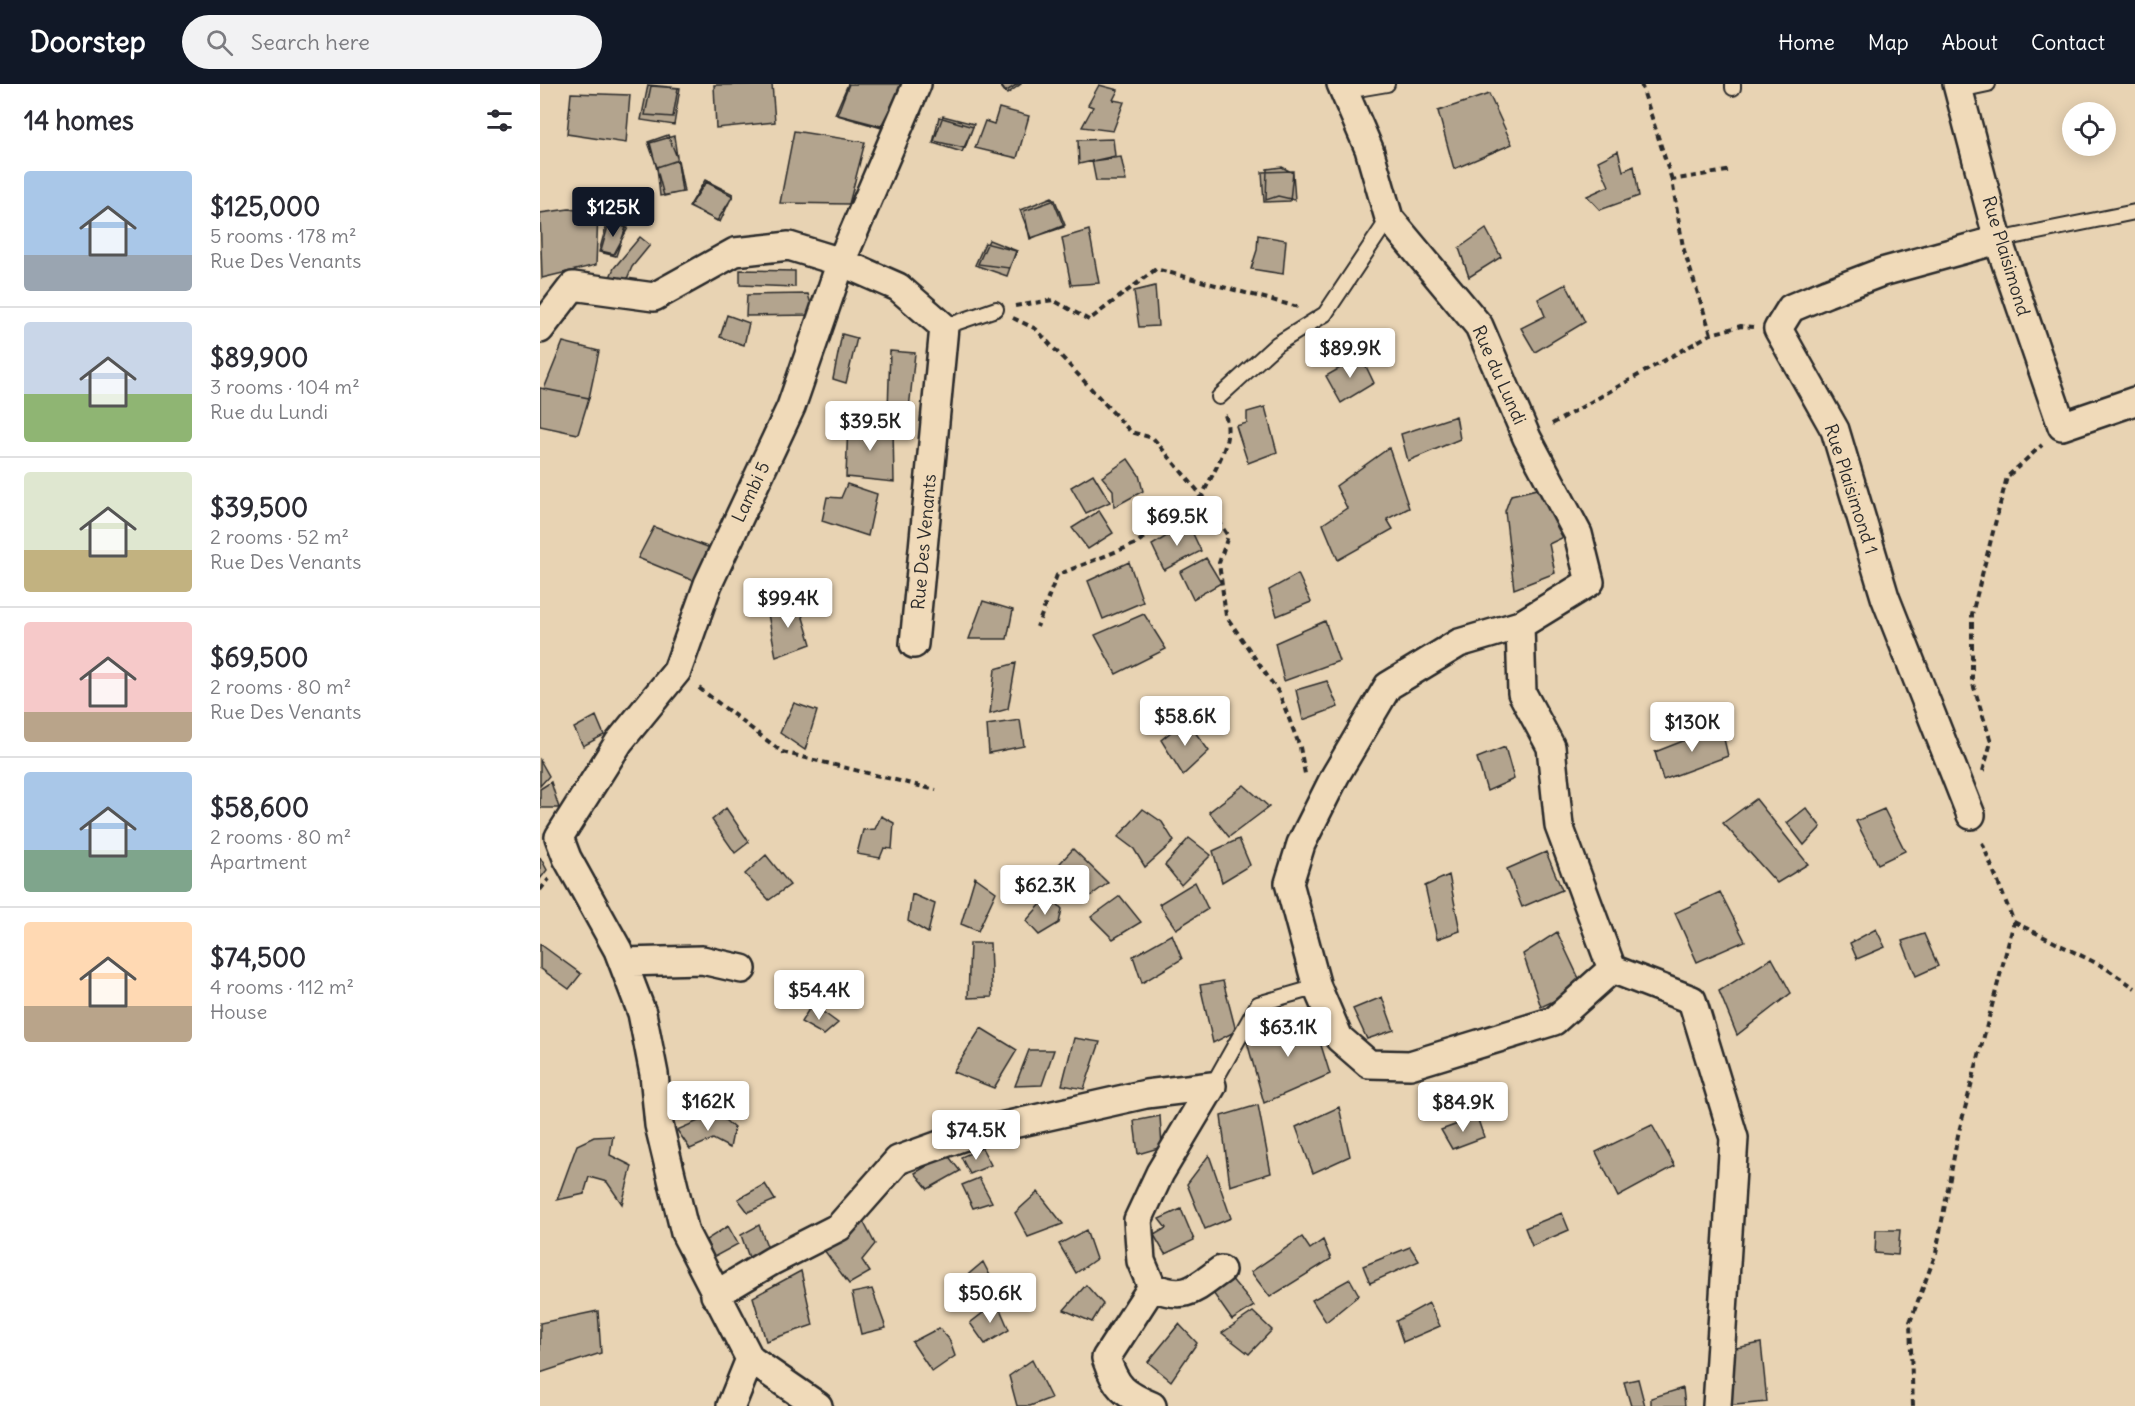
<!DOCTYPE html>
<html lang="en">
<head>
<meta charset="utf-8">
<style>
  body { margin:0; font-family:Delius,sans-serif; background:#f2f2f3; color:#2b2b33; height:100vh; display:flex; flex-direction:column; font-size:22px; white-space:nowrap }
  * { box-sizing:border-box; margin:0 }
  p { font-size:20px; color:#7c7c81 }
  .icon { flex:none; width:33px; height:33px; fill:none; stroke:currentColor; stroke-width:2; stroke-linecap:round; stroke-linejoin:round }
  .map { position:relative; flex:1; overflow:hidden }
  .panel { display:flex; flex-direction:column; background:#fff; width:540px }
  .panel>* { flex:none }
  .buttons { position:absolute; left:1522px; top:18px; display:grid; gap:12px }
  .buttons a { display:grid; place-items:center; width:54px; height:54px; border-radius:50%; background:#fff; box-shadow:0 3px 15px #0003; font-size:30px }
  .price { position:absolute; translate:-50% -51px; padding:0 14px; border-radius:6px; background:#fff; color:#222; font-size:20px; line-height:39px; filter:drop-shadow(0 2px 3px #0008) }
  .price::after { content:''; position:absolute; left:50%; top:36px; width:18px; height:14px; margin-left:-9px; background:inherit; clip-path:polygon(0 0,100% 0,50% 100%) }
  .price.selected { background:#111827; color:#fff }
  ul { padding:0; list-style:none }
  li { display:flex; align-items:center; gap:18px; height:150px; padding:0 24px }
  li+li { border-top:2px solid #e1e1e2 }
  li span { display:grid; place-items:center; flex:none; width:168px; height:120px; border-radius:6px; color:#555 }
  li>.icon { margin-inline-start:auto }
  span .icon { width:72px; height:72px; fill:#fffc; stroke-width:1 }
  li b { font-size:26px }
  h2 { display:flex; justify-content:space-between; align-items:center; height:72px; padding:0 24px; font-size:26px }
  header { display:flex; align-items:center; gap:36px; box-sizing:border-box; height:84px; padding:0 30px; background:#111827; color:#fff }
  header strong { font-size:28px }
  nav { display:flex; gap:33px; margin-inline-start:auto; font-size:21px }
  .search { width:420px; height:54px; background:#f2f2f3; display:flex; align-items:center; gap:15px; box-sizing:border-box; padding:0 21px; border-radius:33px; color:#7c7c81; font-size:22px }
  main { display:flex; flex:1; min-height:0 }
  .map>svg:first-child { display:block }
  .building { fill:#b3a48e; stroke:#2b2b2b; stroke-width:1.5 }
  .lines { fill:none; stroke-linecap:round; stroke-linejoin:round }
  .service-casing { stroke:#2b2b2b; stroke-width:18 }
  .minor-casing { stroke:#2b2b2b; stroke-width:32 }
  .path { stroke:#2b2b2b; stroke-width:4; stroke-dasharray:6 4.5; stroke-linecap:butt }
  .service { stroke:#f0dab9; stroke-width:14 }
  .minor { stroke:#f0dab9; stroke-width:27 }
  .labels { text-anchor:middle; stroke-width:4.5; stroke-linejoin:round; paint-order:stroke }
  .street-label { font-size:18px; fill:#2b2b2b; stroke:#f0dab9 }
</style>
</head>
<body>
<header>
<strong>Doorstep</strong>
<div class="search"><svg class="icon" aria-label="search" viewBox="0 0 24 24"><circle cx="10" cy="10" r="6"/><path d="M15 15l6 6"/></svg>Search here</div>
<nav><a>Home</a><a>Map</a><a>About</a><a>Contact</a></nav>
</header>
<main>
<section class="panel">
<h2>14 homes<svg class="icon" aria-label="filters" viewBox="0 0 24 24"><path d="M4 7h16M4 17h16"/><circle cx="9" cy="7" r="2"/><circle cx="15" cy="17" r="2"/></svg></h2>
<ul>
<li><span style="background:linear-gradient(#a9c7e8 70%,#9aa5b1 0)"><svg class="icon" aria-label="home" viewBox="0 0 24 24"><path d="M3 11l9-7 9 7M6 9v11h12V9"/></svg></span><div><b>$125,000</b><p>5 rooms · 178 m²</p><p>Rue Des Venants</p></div></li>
<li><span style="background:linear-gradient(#c9d6e8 60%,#8fb573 0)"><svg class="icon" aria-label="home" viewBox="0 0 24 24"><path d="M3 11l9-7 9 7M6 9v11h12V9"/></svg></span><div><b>$89,900</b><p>3 rooms · 104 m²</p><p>Rue du Lundi</p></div></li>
<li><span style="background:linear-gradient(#dfe7d0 65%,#c2b280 0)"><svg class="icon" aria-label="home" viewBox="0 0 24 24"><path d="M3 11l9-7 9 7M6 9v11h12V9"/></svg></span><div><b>$39,500</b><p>2 rooms · 52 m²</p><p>Rue Des Venants</p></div></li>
<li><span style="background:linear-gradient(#f6c9c9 75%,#b9a48a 0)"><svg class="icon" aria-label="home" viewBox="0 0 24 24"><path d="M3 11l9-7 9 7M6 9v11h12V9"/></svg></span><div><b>$69,500</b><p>2 rooms · 80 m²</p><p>Rue Des Venants</p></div></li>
<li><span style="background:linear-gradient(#a9c7e8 65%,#7fa58c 0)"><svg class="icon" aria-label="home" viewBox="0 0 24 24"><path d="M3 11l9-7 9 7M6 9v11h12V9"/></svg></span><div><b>$58,600</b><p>2 rooms · 80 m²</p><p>Apartment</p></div></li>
<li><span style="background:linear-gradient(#ffd9b3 70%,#b9a48a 0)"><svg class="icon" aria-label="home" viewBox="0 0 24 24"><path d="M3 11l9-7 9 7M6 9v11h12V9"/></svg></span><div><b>$74,500</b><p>4 rooms · 112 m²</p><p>House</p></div></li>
</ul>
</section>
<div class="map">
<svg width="1595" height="1322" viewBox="0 0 1595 1322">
  <rect width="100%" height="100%" fill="#e8d3b3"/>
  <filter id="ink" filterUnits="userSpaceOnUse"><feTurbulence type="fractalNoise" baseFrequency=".0167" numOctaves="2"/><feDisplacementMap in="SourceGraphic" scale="12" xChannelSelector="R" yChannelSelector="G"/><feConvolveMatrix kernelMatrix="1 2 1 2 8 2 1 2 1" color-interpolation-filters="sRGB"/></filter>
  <g filter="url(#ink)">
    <!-- building -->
    <path class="building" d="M 232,0 L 235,38 L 176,44 L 174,1 Z
      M 308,0 L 362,0 L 341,42 L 295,30 Z
      M 309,0 L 363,0 L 342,44 L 297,31 Z
      M 459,0 L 478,0 L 465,8 Z
      M 460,0 L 481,0 L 467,10 Z
      M 108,1 L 140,4 L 134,41 L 101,36 Z
      M 559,1 L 578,6 L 573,16 L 584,18 L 573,47 L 542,43 L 553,23 L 548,21 Z
      M 111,2 L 138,4 L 133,33 L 105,31 Z
      M 31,9 L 90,11 L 86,59 L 27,50 Z
      M 949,10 L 972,60 L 914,85 L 898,27 Z
      M 459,24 L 489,32 L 477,74 L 435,64 L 445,37 L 454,40 Z
      M 403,32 L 434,40 L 425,64 L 394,57 Z
      M 399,33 L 433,43 L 422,68 L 393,59 Z
      M 254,47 L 325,58 L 309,120 L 240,119 Z
      M 128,51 L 138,76 L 117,83 L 108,58 Z
      M 134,52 L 142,108 L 124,112 L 110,59 Z
      M 573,55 L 575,72 L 539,80 L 538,56 Z
      M 1078,67 L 1083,87 L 1094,82 L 1099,112 L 1060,126 L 1047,112 L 1069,102 L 1058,77 Z
      M 581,73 L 586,97 L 556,97 L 552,77 Z
      M 138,76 L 144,108 L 120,112 L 117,83 Z
      M 742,83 L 753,89 L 755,116 L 738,112 L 726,116 L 727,85 Z
      M 753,87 L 750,117 L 724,118 L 722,88 Z
      M 165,96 L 193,110 L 180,138 L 149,123 Z
      M 166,98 L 193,112 L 177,137 L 150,122 Z
      M 512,113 L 524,143 L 491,154 L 480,126 Z
      M 515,116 L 525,141 L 490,155 L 484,127 Z
      M 29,125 L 58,129 L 56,181 L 2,194 L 0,129 Z
      M 67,139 L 86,143 L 76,172 L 59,168 Z
      M 69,139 L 88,144 L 74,170 L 61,167 Z
      M 946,145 L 961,173 L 929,193 L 919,164 Z
      M 549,146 L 559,199 L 531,201 L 522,154 Z
      M 718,151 L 746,156 L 743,190 L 711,185 L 717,166 Z
      M 100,153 L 110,161 L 92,183 L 84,202 L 67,200 L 74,184 Z
      M 449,156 L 477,167 L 469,184 L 438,180 Z
      M 445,159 L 476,167 L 467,192 L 435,181 Z
      M 200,186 L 255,187 L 255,203 L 200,201 Z
      M 1026,200 L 1045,238 L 995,268 L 981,244 L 1005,232 L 998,215 Z
      M 615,202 L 618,242 L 599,243 L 594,207 Z
      M 268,210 L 274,231 L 206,232 L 207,211 Z
      M 187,231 L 209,239 L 204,261 L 180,253 Z
      M 302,250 L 317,254 L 306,299 L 293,295 Z
      M 23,258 L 59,267 L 49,314 L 4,305 Z
      M 350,267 L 375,269 L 369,325 L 348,326 Z
      M 821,272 L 834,299 L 801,319 L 786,292 Z
      M 0,304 L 49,314 L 38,350 L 0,342 Z
      M 725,323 L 737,368 L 708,379 L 696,342 L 707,339 L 707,328 Z
      M 916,332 L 920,355 L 868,377 L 861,350 Z
      M 308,338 L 353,343 L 354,398 L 306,393 Z
      M 849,364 L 869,424 L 847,435 L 853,445 L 798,476 L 783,440 L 807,424 L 796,402 Z
      M 588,375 L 599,391 L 603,407 L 574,423 L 573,406 L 562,393 Z
      M 553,390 L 570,418 L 546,429 L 531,403 Z
      M 307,400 L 337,410 L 328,452 L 282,437 L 287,413 L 301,414 Z
      M 997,405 L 1026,452 L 1009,460 L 1015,489 L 974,505 L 965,427 L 971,411 Z
      M 559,427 L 573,449 L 548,465 L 532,444 Z
      M 648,439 L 661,467 L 624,486 L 612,461 Z
      M 114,443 L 173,465 L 159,499 L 98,474 Z
      M 666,474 L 681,499 L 653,515 L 640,488 Z
      M 589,478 L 603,518 L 563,535 L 548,497 Z
      M 758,490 L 771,518 L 737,532 L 729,506 Z
      M 258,517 L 271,560 L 236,573 L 228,530 Z
      M 443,517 L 473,526 L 467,555 L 429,555 Z
      M 604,530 L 626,565 L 576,590 L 555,551 Z
      M 785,537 L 799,577 L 744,597 L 735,559 Z
      M 476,579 L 468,625 L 450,630 L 455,585 Z
      M 787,597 L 798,623 L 763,636 L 756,606 Z
      M 254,619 L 277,627 L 265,666 L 240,649 Z
      M 56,632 L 64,651 L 43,662 L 34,644 Z
      M 480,636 L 484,662 L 449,669 L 447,641 Z
      M 646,636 L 669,667 L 643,691 L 621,656 Z
      M 1181,642 L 1188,672 L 1123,696 L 1115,668 Z
      M 965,663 L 974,695 L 947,707 L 937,674 Z
      M 0,676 L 9,692 L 0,702 Z
      M 11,698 L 19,724 L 0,724 L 0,705 Z
      M 704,701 L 729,723 L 689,753 L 669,728 Z
      M 1216,715 L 1268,780 L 1237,799 L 1183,739 Z
      M 186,724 L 209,758 L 195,769 L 172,736 Z
      M 1266,724 L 1281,743 L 1264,761 L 1247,739 Z
      M 603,725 L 622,738 L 634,757 L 605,783 L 594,765 L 578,753 Z
      M 1344,725 L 1365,767 L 1338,780 L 1316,737 Z
      M 341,732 L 354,739 L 352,765 L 344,764 L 340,774 L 317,770 L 323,746 L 335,745 Z
      M 649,754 L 671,771 L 641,801 L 625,781 Z
      M 699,755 L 710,781 L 682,798 L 673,767 Z
      M 533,765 L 568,799 L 542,818 L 525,799 L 509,791 Z
      M 1006,768 L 1022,806 L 982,823 L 967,785 Z
      M 226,771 L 250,801 L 229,816 L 205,790 Z
      M 0,773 L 7,786 L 0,795 Z
      M 909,791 L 920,847 L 897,855 L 885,802 Z
      M 435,793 L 456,808 L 438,847 L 421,840 Z
      M 655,798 L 668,825 L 636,845 L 619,820 Z
      M 1180,808 L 1205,857 L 1157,878 L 1135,829 Z
      M 372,810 L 395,820 L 388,849 L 368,837 Z
      M 509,811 L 522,825 L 519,839 L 499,851 L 486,837 Z
      M 580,812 L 601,838 L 573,855 L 551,833 Z
      M 1336,845 L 1345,863 L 1317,875 L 1310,859 Z
      M 1017,848 L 1043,903 L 1001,923 L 983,870 Z
      M 632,850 L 642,875 L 602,899 L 593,872 Z
      M 1384,850 L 1398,882 L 1376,892 L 1362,857 Z
      M 430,859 L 450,859 L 452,913 L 428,914 Z
      M 0,860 L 41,890 L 29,905 L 0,884 Z
      M 1232,874 L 1251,909 L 1197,951 L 1179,907 Z
      M 683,897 L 696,947 L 673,959 L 660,901 Z
      M 842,913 L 854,946 L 827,955 L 813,925 Z
      M 272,920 L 298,939 L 284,951 L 261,938 Z
      M 771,929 L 790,990 L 724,1019 L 707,958 Z
      M 441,944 L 477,966 L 454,1004 L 413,988 Z
      M 534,954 L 560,958 L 544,1005 L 522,1001 Z
      M 489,966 L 514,966 L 502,1001 L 475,1002 Z
      M 162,1002 L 171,1024 L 143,1035 L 134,1018 Z
      M 718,1021 L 731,1089 L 690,1102 L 681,1032 Z
      M 799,1023 L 810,1072 L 773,1089 L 756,1043 Z
      M 177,1029 L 194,1044 L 190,1064 L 173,1055 L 150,1065 L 137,1046 Z
      M 620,1032 L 622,1063 L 598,1070 L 594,1037 Z
      M 937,1033 L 944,1053 L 912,1065 L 901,1046 Z
      M 1112,1041 L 1135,1082 L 1078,1113 L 1056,1068 Z
      M 73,1052 L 70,1071 L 92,1082 L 82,1120 L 67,1098 L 49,1093 L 44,1110 L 17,1116 L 37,1061 L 54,1053 Z
      M 442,1064 L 451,1081 L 430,1090 L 421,1073 Z
      M 407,1070 L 420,1087 L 388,1105 L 375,1089 Z
      M 669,1071 L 691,1134 L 665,1145 L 647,1100 Z
      M 439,1094 L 452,1118 L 433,1124 L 422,1101 Z
      M 225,1100 L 235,1116 L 208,1128 L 198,1115 Z
      M 498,1108 L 523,1140 L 488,1153 L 475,1129 Z
      M 641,1125 L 654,1156 L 625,1170 L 614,1151 L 626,1144 L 619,1135 Z
      M 1022,1129 L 1029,1146 L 992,1162 L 985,1144 Z
      M 323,1137 L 335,1160 L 322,1176 L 330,1188 L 309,1200 L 284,1166 L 304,1153 Z
      M 219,1141 L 230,1170 L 212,1182 L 201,1151 Z
      M 188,1142 L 198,1160 L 174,1173 L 166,1156 Z
      M 546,1146 L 556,1175 L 536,1189 L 519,1160 Z
      M 1336,1146 L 1360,1146 L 1358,1171 L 1335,1169 Z
      M 762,1153 L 770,1165 L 783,1156 L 791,1175 L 730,1213 L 711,1188 Z
      M 870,1163 L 879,1177 L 830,1199 L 823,1182 Z
      M 443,1178 L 457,1205 L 434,1221 L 418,1199 Z
      M 261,1187 L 273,1241 L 226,1257 L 213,1213 Z
      M 690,1193 L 714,1222 L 692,1236 L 671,1206 Z
      M 810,1195 L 819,1211 L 786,1238 L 772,1216 Z
      M 546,1201 L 563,1220 L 552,1238 L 524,1226 Z
      M 332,1205 L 346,1244 L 321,1250 L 312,1209 Z
      M 457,1218 L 469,1246 L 445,1260 L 430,1239 Z
      M 889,1219 L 900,1242 L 863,1258 L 856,1237 Z
      M 58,1227 L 61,1269 L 0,1289 L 0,1239 Z
      M 713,1228 L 732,1246 L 709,1270 L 682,1249 Z
      M 639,1240 L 657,1259 L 631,1297 L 608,1278 Z
      M 399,1244 L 409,1255 L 415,1272 L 392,1288 L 372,1258 Z
      M 1221,1259 L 1227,1318 L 1185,1322 L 1181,1267 Z
      M 492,1276 L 511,1314 L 490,1322 L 477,1322 L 469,1292 Z
      M 1098,1295 L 1105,1322 L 1091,1322 L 1084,1298 Z
      M 1143,1304 L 1145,1322 L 1111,1322 L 1111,1314 Z"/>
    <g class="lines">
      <defs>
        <path id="service" d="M 1193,0 L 1193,4
          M 1416,3 L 1420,6 L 1448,0
          M 806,7 L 847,0
          M 1458,156 L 1595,128
          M 404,243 L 456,225
          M 679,313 L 737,260 L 785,230 L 849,134
          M 672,1002 L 718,920 L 777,903"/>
        <path id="minor" d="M 801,0 L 829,65 L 849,134 L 939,242 L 987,354 L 1038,450 L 1050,498 L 980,541 L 982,609 L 1011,663 L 1019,742 L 1072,885 L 1152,916 L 1194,1054 L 1177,1322
          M 1417,0 L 1458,156 L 1522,342 L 1595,317
          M 0,245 L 33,202 L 114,213 L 195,168 L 249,162 L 301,178 L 358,203 L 404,243 L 374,560
          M 980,541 L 919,559 L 848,602 L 795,692 L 761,760 L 749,799 L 777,903 L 799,954 L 829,980 L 870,981 L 1014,937 L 1072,885
          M 1431,731 L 1345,513 L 1295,346 L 1238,245 L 1251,224 L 1287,209 L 1342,188 L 1458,156
          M 83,878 L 162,876 L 202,885
          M 612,1203 L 566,1274 C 576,1304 584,1310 612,1322
          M 175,1211 L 232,1177 L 299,1143 L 358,1076 L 433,1049 L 606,1010 L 672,1002 L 620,1089 L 598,1136 L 601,1177 L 612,1203 C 647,1216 653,1206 681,1186
          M 191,1322 L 210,1275
          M 278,1322 L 210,1275 L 145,1149 L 119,1041 L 114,990 L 102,929 L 78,866 L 27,774 L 19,753 L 79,658 L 137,587 L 168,500 L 251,323 L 301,178 L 377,0"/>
      </defs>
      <!-- service casing -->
      <use href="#service" class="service-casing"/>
      <!-- minor casing -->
      <use href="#minor" class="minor-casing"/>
      <!-- path -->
      <path class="path" d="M 1101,0 L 1132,96
        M 475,222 L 513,216 L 549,236 L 616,185 L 758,223
        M 473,234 L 496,245 L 591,348 L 613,354 L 662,412 L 595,460 L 517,491 L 497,543
        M 1171,250 L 1143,163 L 1132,96 L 1192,86
        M 685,331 C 695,357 673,388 662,412 L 688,452 L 679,479 L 686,532 L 739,609 L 760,663 L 765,690
        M 1012,340 L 1171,250 L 1201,242 L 1213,243
        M 159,604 L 242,668 L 396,706
        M 1443,687 L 1451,658 L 1432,597 L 1432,530 L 1467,393 L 1502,361
        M 0,806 L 9,795
        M 1474,838 L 1564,883 L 1595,904
        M 1373,1322 L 1370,1238 L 1396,1169 L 1418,1051 L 1474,838 L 1441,756"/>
      <!-- service -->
      <use href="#service" class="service"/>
      <!-- minor -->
      <use href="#minor" class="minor"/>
    </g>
  </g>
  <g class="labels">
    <!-- street labels -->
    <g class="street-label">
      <text transform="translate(1466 172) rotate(73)" y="6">Rue Plaisimond</text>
      <text transform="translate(959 291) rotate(66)" y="6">Rue du Lundi</text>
      <text transform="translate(1311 405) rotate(72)" y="6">Rue Plaisimond 1</text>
      <text transform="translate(211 408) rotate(-65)" y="6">Lambi 5</text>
      <text transform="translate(384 458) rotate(-85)" y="6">Rue Des Venants</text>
    </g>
  </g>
</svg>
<div class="buttons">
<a><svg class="icon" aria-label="locate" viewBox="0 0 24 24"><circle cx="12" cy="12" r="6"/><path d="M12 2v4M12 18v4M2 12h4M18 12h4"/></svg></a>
</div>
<b class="price selected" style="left:73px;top:154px">$125K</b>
<b class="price" style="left:810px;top:295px">$89.9K</b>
<b class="price" style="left:330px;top:368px">$39.5K</b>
<b class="price" style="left:637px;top:463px">$69.5K</b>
<b class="price" style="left:248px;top:545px">$99.4K</b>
<b class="price" style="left:645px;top:663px">$58.6K</b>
<b class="price" style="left:1152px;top:669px">$130K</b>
<b class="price" style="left:505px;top:832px">$62.3K</b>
<b class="price" style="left:279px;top:937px">$54.4K</b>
<b class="price" style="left:748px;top:974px">$63.1K</b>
<b class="price" style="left:168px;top:1048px">$162K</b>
<b class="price" style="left:923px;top:1049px">$84.9K</b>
<b class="price" style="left:436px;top:1077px">$74.5K</b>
<b class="price" style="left:450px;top:1240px">$50.6K</b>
</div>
</main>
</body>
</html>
